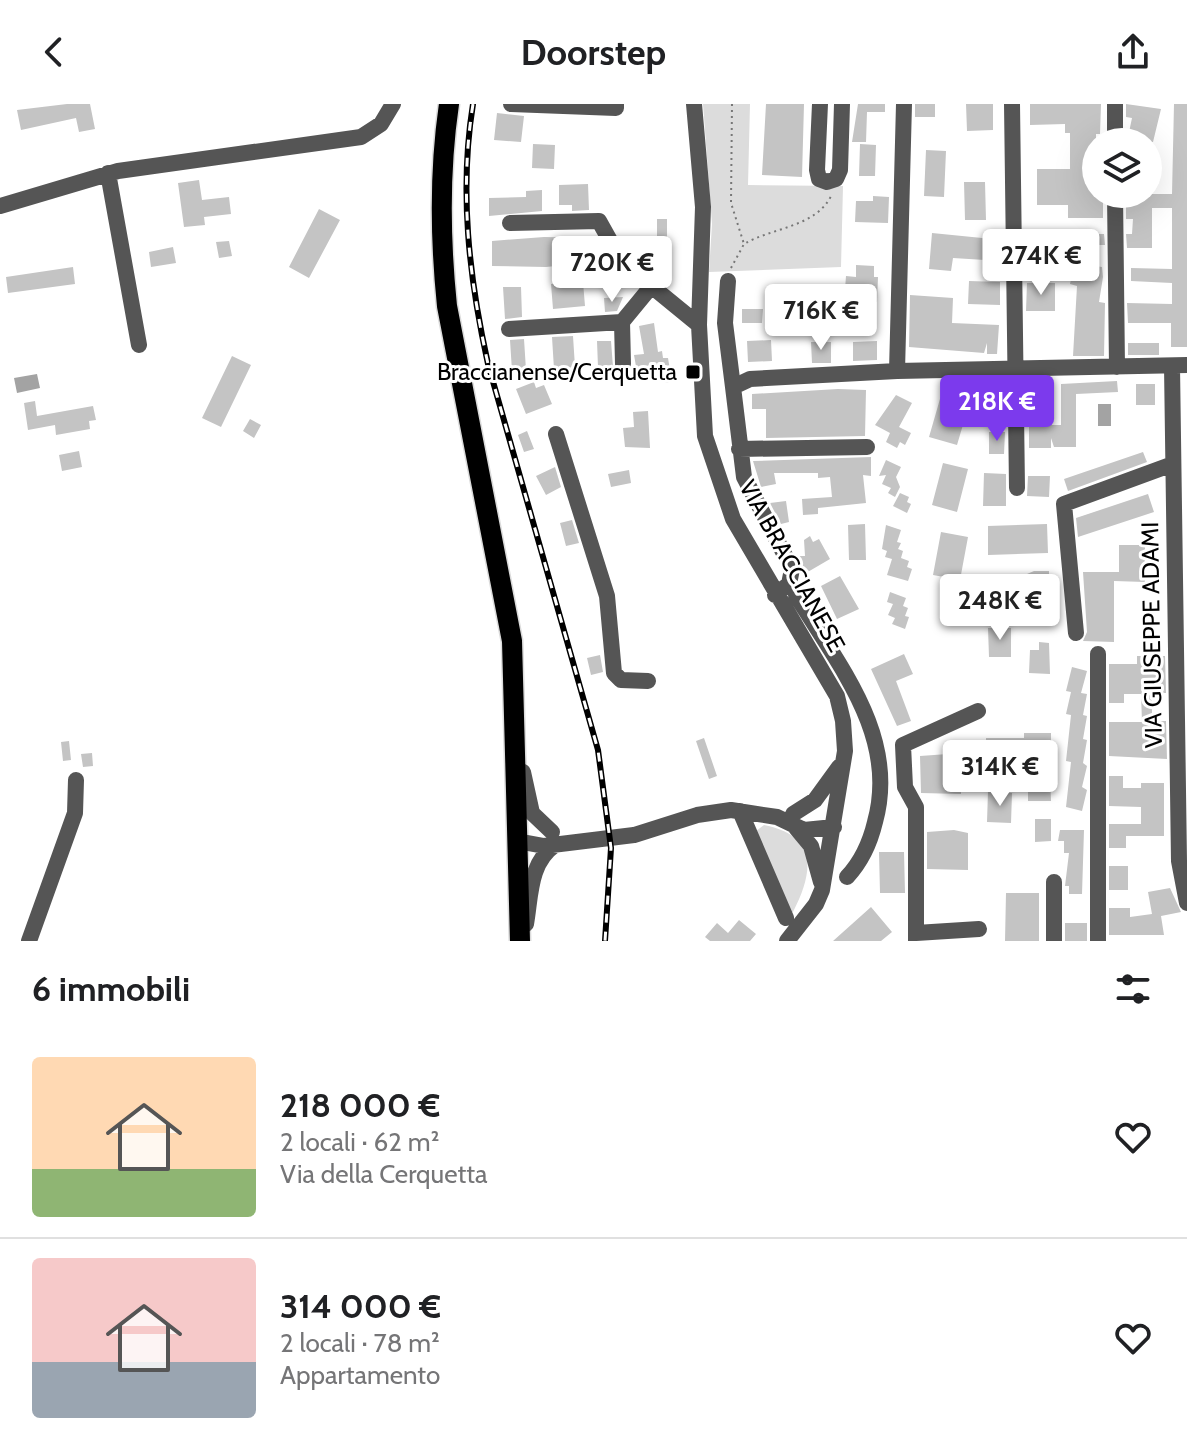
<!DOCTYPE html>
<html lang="it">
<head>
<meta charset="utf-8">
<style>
  body { margin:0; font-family:Cabin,sans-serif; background:#f6f6f6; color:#202124; height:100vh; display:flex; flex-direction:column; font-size:30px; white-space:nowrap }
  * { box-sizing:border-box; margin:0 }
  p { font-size:26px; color:#757577 }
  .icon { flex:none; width:44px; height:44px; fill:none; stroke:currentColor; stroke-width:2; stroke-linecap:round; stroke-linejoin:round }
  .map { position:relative; height:837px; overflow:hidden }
  .sheet { display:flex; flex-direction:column; background:#fff; flex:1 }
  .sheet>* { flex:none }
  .controls { position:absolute; left:1082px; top:24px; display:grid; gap:16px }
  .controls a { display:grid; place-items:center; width:80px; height:80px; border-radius:50%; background:#fff; box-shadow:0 8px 32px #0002; font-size:40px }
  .price { position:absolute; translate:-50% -68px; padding:0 18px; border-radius:8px; background:#fff; color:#222; font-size:26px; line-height:52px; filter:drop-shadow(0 2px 4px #0008) }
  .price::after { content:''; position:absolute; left:50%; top:48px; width:24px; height:18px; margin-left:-12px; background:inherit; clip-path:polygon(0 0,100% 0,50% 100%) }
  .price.active { background:#7c3aed; color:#fff }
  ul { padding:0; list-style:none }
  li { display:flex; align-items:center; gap:24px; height:200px; padding:0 32px }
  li+li { border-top:2px solid #e0e0e0 }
  li span { display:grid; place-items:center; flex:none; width:224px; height:160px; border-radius:8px; color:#555 }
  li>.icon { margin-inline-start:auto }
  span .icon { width:96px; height:96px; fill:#fffc; stroke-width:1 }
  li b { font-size:34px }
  h2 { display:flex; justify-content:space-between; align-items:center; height:96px; padding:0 32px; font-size:34px }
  header { display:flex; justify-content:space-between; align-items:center; height:104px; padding:0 32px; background:#fff; font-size:36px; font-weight:700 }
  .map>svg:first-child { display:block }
  .green { fill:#dcdcdc }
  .water { fill:#a3a3a3 }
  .building { fill:#c4c4c4 }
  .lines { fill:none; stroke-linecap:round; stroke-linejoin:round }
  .major-casing { stroke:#dbdbdb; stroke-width:23 }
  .path { stroke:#777; stroke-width:2; stroke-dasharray:2 4; stroke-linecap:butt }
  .minor { stroke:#555; stroke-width:16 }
  .major { stroke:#000; stroke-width:20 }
  .rail-casing { stroke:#000; stroke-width:6 }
  .rail { stroke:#fff; stroke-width:3; stroke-dasharray:9; stroke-linecap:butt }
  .poi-dot { fill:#000; stroke:#fff; stroke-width:3 }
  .labels { text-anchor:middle; stroke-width:6; stroke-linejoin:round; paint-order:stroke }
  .poi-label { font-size:24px; fill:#000; stroke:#fff; text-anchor:end }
  .street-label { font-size:24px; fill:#000; stroke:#fff }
</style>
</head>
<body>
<header><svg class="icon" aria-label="back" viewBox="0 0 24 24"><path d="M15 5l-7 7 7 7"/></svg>Doorstep<svg class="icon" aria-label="share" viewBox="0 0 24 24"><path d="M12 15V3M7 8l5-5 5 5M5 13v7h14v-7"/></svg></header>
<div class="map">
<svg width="1187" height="837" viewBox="0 0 1187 837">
  <rect width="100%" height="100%" fill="#fff"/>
  <!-- green -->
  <path class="green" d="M 703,0 L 750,0 L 748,81 L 843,82 L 841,163 L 709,168 L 712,120 Z
    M 764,721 C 818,732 814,767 793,808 L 789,808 L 756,727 Z"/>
  <!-- water -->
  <path class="water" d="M 37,270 L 40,284 L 17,289 L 14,274 Z
    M 1098,300 L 1111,300 L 1111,322 L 1098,322 Z"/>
  <!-- building -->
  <path class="building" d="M 67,0 L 90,0 L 95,25 L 79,28 L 76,14 L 21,26 L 17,6 Z
    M 766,0 L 804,0 L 802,73 L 762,71 Z
    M 858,0 L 885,0 L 885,8 L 867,8 L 866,38 L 852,38 Z
    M 915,0 L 935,0 L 935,13 L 915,13 Z
    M 966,0 L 993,0 L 993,26 L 967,27 Z
    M 1030,0 L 1101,0 L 1100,30 L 1096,30 L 1096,93 L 1103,93 L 1103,114 L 1068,114 L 1068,101 L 1037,101 L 1037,65 L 1070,65 L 1070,29 L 1065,29 L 1065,20 L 1030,21 Z
    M 1126,0 L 1161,5 L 1153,38 L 1127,38 L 1132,14 L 1126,13 Z
    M 1174,0 L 1187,0 L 1187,243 L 1171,243 L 1171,219 L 1128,219 L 1127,199 L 1172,200 L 1172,179 L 1131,177 L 1131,164 L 1172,165 L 1172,104 L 1152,104 L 1152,144 L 1127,144 L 1126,130 L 1132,130 L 1133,115 L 1126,115 L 1126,90 L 1172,90 Z
    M 497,9 L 524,12 L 521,38 L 494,36 Z
    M 533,40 L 555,41 L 554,65 L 532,64 Z
    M 860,40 L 876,41 L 875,72 L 859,72 Z
    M 926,46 L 946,47 L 944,93 L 924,92 Z
    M 199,76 L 202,96 L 229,93 L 231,110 L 204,113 L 205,121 L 184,123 L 178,79 Z
    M 964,78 L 985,78 L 986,116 L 965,116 Z
    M 588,80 L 589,106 L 572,107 L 572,101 L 559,101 L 559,81 Z
    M 542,86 L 542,107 L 489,112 L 489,94 L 526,93 L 526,87 Z
    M 873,92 L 889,93 L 888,119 L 855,118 L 856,97 L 873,97 Z
    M 319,105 L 340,116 L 309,174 L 289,163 Z
    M 657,115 L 667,115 L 667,140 L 657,139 Z
    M 932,129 L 1002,136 L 1001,157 L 953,154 L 951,167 L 929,165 Z
    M 1072,130 L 1104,130 L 1105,141 L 1094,141 L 1095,162 L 1102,163 L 1103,173 L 1099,198 L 1105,199 L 1104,252 L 1073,252 L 1077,182 L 1070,180 L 1077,147 L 1076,141 L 1071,141 Z
    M 1043,131 L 1054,131 L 1055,161 L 1043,162 Z
    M 544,133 L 595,134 L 596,153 L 584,154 L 585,159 L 546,163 L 492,162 L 492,137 Z
    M 635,133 L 654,133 L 655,157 L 636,155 Z
    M 229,137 L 232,152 L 219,154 L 216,138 Z
    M 173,143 L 176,159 L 151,163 L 149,148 Z
    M 856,161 L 874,162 L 874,173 L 878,173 L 877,198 L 853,196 L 853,186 L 845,185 L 846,172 L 856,173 Z
    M 73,163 L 75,180 L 8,189 L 6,173 Z
    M 969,177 L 1000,178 L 1000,201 L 968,200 Z
    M 583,178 L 585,202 L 553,205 L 551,180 Z
    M 1027,179 L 1055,179 L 1055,207 L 1026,207 Z
    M 503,183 L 521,183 L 522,213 L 505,215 Z
    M 910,191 L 953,194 L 952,219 L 999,221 L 997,250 L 987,250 L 987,239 L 984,249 L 909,243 Z
    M 623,193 L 617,207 L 605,208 L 604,194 Z
    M 742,205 L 763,205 L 762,219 L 742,219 Z
    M 793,205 L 811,205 L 811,227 L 794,228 Z
    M 654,219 L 658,248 L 662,247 L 663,254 L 668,254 L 672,278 L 662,279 L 660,264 L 637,268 L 634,251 L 644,250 L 639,222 Z
    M 573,232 L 575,263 L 554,265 L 552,233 Z
    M 524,235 L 526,266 L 512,267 L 510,236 Z
    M 771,236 L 772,257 L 748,258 L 747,237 Z
    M 597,237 L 611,237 L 613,263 L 598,263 Z
    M 877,237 L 877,256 L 853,257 L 853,238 Z
    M 811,238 L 831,238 L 831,259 L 812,259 Z
    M 1128,239 L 1159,239 L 1159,251 L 1128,251 Z
    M 232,252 L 251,261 L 221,323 L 202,314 Z
    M 1117,277 L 1118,288 L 1076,290 L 1076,343 L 1054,343 L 1051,334 L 1051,344 L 1029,344 L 1029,321 L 1061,321 L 1061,280 Z
    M 534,278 L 536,284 L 544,281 L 552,300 L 526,310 L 516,285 Z
    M 1136,280 L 1155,280 L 1155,301 L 1136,301 Z
    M 1005,284 L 1005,304 L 988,304 L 987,285 Z
    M 838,285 L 866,286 L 865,332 L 766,334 L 766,305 L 752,305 L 752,290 Z
    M 942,288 L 970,297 L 957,341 L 929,333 Z
    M 896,291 L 912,299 L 899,323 L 911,329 L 905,341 L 900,338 L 897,344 L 886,338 L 890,329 L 875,321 Z
    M 35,297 L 37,312 L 93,302 L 96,316 L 89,317 L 90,325 L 56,331 L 55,321 L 28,326 L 24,299 Z
    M 648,307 L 650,344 L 625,343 L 623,324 L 634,323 L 633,308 Z
    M 250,315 L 261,321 L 254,334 L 243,327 Z
    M 527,327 L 534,345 L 524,348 L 518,331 Z
    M 989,328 L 1005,328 L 1004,350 L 989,350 Z
    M 79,347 L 82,363 L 62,367 L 59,351 Z
    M 1143,348 L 1147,358 L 1068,387 L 1064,375 Z
    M 871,353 L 871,372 L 863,371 L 866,399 L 818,404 L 818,410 L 803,411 L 802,395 L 832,393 L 830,373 L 818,374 L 818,369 L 774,369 L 776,380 L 761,383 L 753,357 Z
    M 886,356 L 901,363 L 896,373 L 900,383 L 895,393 L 888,389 L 891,384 L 882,380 L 886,371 L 879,372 Z
    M 943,359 L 968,365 L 957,408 L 932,401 Z
    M 555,363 L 561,383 L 546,391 L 536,372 Z
    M 629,366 L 631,379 L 611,383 L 608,370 Z
    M 984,369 L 1006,370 L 1006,402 L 983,402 Z
    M 1028,372 L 1050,372 L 1049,393 L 1027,392 Z
    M 900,389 L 909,393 L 907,398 L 911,400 L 907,409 L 893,402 Z
    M 1148,390 L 1154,408 L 1078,433 L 1076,414 Z
    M 786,397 L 789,418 L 781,420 L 770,399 Z
    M 572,416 L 579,439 L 566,442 L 560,419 Z
    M 865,420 L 866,456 L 849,456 L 848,421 Z
    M 1047,420 L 1048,449 L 988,451 L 988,422 Z
    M 886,421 L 901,426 L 897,438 L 901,439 L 898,445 L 903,447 L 901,454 L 909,457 L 907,463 L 912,465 L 908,477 L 887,471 L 892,455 L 885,453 L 887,447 L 882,445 Z
    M 941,428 L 968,433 L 960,476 L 933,471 Z
    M 810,432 L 813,438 L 819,435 L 830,455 L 806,469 L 798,452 L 805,452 L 804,436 Z
    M 1119,441 L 1145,441 L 1145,478 L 1114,477 L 1114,538 L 1083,537 L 1087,528 L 1083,468 L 1119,468 Z
    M 1034,467 L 1049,467 L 1049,485 L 1027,485 L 1027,470 Z
    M 840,472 L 859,505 L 837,515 L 821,482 Z
    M 988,472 L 1009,472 L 1009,486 L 988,486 Z
    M 890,488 L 906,494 L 903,502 L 908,504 L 905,512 L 909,513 L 905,525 L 892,520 L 895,514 L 888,511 L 893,500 L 887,498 Z
    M 1033,501 L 1048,502 L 1048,519 L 1025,519 L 1025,504 Z
    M 988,524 L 1011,524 L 1011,553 L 989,553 Z
    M 1039,538 L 1049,539 L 1050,570 L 1029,569 L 1030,546 L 1039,546 Z
    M 904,550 L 913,570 L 896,577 L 911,617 L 897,622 L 871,565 Z
    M 600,551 L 603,568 L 591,571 L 587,554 Z
    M 1137,552 L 1165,552 L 1166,589 L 1152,589 L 1152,617 L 1166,617 L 1167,655 L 1109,652 L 1109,618 L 1142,618 L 1141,590 L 1124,590 L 1124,599 L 1109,599 L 1109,560 L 1137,560 Z
    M 1072,563 L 1087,567 L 1081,589 L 1087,590 L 1083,611 L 1087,612 L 1083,635 L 1087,636 L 1083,659 L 1087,662 L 1082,683 L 1087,686 L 1082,707 L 1066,703 L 1071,658 L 1066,657 L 1071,611 L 1066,610 L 1071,588 L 1066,587 Z
    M 1024,629 L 1051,629 L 1051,650 L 1027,650 L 1027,643 L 1014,643 L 1013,650 L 1008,650 L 1008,661 L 986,660 L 986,634 L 1024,634 Z
    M 704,634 L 717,672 L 709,675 L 696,637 Z
    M 69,637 L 71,656 L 63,657 L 61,638 Z
    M 92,649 L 93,662 L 83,663 L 81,650 Z
    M 948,650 L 961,653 L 961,690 L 921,689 L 920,652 Z
    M 1028,669 L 1050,669 L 1051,697 L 1028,697 Z
    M 1109,672 L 1123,672 L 1123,684 L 1141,684 L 1141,679 L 1164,679 L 1164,732 L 1126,732 L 1126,744 L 1109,744 L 1109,720 L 1141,720 L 1141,703 L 1109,702 Z
    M 988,688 L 1012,689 L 1011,719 L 987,718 Z
    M 1035,715 L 1051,715 L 1051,737 L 1035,738 Z
    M 954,726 L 968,729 L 968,766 L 927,765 L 927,728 Z
    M 1060,726 L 1084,726 L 1082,790 L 1069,790 L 1069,782 L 1065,782 L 1069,749 L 1064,749 L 1064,737 L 1058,737 Z
    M 879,748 L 904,748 L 905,789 L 880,789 Z
    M 1109,762 L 1128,762 L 1128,786 L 1109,786 Z
    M 1170,784 L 1181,808 L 1161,812 L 1164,831 L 1109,831 L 1109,804 L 1130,804 L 1130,813 L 1152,810 L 1148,788 Z
    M 1006,789 L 1039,789 L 1039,837 L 1005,837 Z
    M 871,803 L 892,828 L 881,837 L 833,837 Z
    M 739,816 L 756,830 L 750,837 L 710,837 L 705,833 L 717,819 L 728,829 Z
    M 1065,819 L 1087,819 L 1087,837 L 1065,837 Z"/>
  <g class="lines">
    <defs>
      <path id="major" d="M 449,0 C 439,68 440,134 447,202 L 512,537 L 520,837"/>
    </defs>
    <!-- major casing -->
    <use href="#major" class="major-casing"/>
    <!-- path -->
    <path class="path" d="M 732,0 L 731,99 L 744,140
      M 731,164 L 744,140 C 771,124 816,123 831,92"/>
    <!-- minor -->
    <path class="minor" d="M 511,0 L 616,4 L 616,0
      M 694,0 L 703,103 L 699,221 L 705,332 L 733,415 L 837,592 L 843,617 L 845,647 L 822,786 L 816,800 L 787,837
      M 820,0 L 817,66 L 819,75 L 827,78 L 836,75 L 840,66 L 842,0
      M 1012,0 L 1017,384
      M 1115,0 L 1115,38
      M 108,69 L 139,241
      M 1115,90 L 1117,263
      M 0,102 L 118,67 L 361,33 L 381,20 L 393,0
      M 510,119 L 599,117 L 622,158 L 699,221
      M 728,177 L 725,219 L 733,283
      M 509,225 L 622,218
      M 623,260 L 622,218 L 650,184
      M 1172,262 L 1179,757 L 1187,799
      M 897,267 L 904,0
      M 556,330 L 607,492 L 614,569 L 621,576 L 648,577
      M 739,345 L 867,343
      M 775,491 L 789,480 L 792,465 L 744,373 L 733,283 L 750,275 L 897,267 L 1187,261
      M 796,491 C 838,561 899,632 875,718 C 870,739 862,757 847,773
      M 1076,529 L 1064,400 L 1173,360
      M 1098,550 L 1098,837
      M 523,668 L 532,709 L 552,728
      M 740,707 L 786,814
      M 793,710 L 815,696 L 839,663
      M 796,724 L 811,742 L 821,778
      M 517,737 L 544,742 L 634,731 L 697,711 L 731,706 L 777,713 L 804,726 L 834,723
      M 526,820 C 531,792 529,759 555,741
      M 916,829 L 979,825
      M 29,837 L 75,709 L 76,676
      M 916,837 L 916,703 L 905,683 L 903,641 L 978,607
      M 1054,837 L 1054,778"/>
    <!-- major -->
    <use href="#major" class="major"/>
    <defs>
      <path id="rail" d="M 473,0 C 459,87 469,174 488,260 L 598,646 L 611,744 L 605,837"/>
    </defs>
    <!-- rail casing -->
    <use href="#rail" class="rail-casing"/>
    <!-- rail -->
    <use href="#rail" class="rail"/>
  </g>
  <!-- markers -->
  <rect class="poi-dot" x="685" y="260" width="16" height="16" rx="4"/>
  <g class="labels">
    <!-- poi labels -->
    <g class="poi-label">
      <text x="677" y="276">Braccianense/Cerquetta</text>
    </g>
    <!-- street labels -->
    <g class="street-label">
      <text transform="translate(792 462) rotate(61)" y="8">VIA BRACCIANESE</text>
      <text transform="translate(1152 531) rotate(-91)" y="8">VIA GIUSEPPE ADAMI</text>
    </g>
  </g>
</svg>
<div class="controls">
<a><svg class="icon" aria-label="layers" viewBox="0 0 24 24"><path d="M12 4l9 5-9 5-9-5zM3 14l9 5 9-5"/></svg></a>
</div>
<b class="price" style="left:1041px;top:193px">274K €</b>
<b class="price" style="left:612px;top:200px">720K €</b>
<b class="price" style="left:821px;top:248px">716K €</b>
<b class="price active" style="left:997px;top:339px">218K €</b>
<b class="price" style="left:1000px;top:538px">248K €</b>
<b class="price" style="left:1000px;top:704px">314K €</b>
</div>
<section class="sheet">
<h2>6 immobili<svg class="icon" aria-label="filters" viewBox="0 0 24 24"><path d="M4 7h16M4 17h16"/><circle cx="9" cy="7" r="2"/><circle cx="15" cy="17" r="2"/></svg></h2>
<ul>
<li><span style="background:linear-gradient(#ffd9b3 70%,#8fb573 0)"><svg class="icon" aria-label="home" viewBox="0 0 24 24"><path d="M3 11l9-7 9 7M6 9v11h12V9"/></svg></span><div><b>218 000 €</b><p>2 locali · 62 m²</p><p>Via della Cerquetta</p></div><svg class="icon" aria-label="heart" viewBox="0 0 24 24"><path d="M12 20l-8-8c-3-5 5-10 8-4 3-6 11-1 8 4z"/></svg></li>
<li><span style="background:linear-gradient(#f6c9c9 65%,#9aa5b1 0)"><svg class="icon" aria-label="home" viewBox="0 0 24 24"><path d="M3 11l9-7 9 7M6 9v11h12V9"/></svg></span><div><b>314 000 €</b><p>2 locali · 78 m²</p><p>Appartamento</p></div><svg class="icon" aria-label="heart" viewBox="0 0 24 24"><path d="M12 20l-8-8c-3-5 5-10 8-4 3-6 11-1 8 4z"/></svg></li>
</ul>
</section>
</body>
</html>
